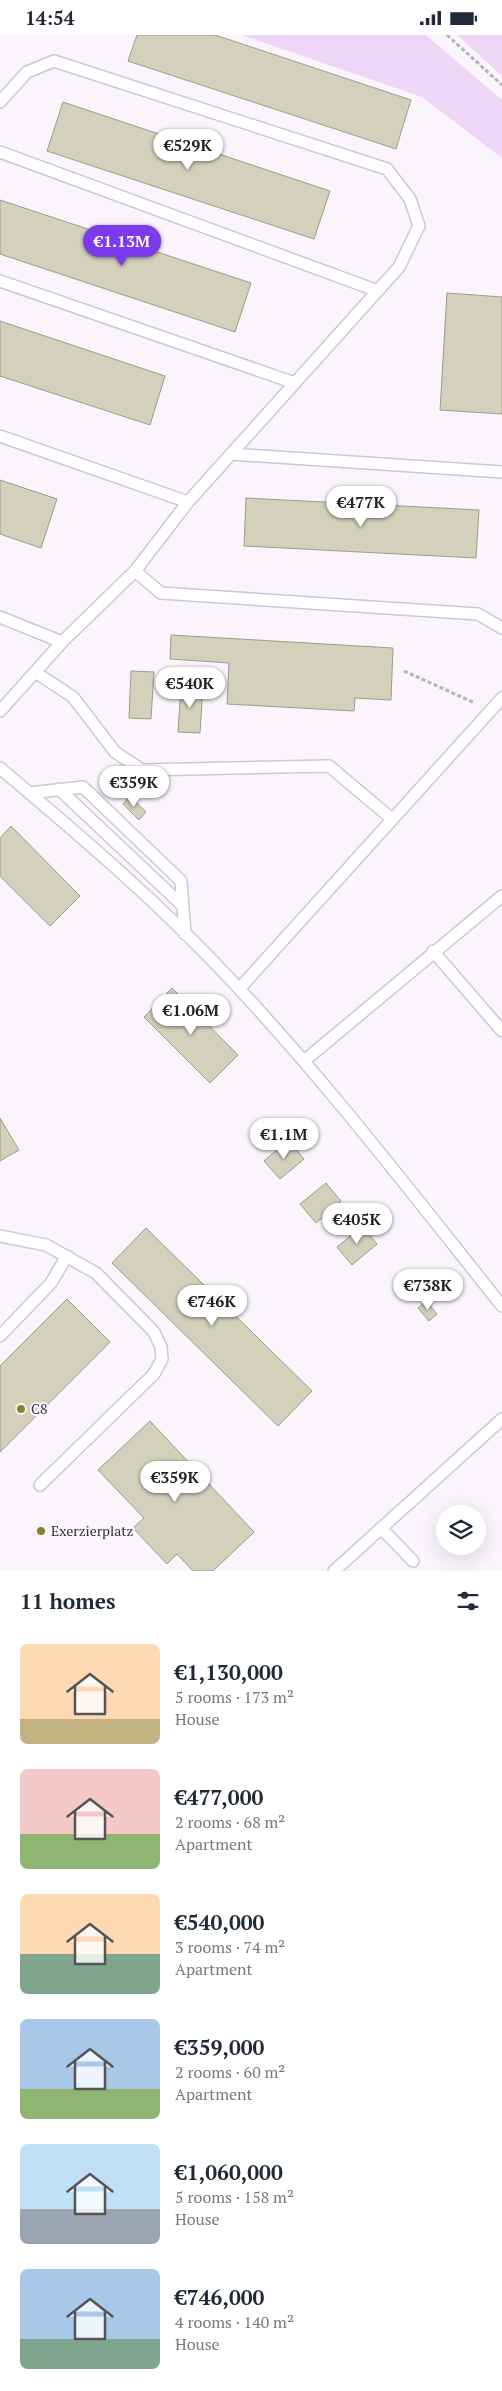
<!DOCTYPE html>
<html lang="en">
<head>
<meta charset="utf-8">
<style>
  body { margin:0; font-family:"PT Serif",serif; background:#f2f2f3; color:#1f2937; height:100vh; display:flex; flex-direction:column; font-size:19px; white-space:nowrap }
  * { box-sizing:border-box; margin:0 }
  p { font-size:16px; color:#747a83 }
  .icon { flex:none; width:28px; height:28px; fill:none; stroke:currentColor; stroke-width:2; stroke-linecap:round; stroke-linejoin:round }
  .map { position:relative; height:1536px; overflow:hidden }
  .sheet { display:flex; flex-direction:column; background:#fff; flex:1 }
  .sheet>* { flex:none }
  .fabs { position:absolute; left:436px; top:1470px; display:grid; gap:10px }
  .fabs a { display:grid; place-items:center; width:50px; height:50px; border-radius:50%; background:#fff; box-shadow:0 5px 20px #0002; font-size:25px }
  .price { position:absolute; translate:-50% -42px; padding:0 11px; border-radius:18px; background:#fff; color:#222; font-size:16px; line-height:32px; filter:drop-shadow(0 1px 2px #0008) }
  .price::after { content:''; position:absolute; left:50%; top:30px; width:15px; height:11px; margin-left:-8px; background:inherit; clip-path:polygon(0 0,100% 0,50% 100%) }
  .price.active { background:#7c3aed; color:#fff }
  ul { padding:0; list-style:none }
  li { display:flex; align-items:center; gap:15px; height:125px; padding:0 20px }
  li span { display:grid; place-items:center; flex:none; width:140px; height:100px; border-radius:8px; color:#555 }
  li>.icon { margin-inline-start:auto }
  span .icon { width:60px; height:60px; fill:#fffc; stroke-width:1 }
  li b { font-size:21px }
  h2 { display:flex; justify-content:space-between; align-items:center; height:60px; padding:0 20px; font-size:21px }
  .status { display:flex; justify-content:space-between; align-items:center; height:35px; padding:0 25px; background:#fff; direction:ltr }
  .status svg { height:14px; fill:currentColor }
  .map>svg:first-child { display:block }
  .green { fill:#eed6f7 }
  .building { fill:#d3d1bb; stroke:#9e9c87 }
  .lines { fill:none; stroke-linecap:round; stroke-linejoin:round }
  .service-casing { stroke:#d2c5d8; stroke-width:14 }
  .path { stroke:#b7b1b9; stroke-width:3; stroke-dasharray:4 2.5; stroke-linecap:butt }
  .service { stroke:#fff; stroke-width:11 }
  .poi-dot { fill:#8b8128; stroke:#faf4fc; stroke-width:2 }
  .labels { text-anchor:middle; stroke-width:4; stroke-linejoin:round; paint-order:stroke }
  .poi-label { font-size:14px; fill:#363138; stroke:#faf4fc; text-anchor:start }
</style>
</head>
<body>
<div class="status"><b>14:54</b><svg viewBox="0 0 49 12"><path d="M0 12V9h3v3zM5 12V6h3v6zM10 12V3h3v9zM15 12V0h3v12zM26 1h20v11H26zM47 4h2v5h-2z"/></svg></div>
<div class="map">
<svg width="502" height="1536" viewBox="0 0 502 1536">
  <rect width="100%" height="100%" fill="#faf4fc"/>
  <!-- green -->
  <path class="green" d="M 242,0 L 426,0 L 502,65 L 502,123 L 422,62 Z
    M 457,0 L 502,0 L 502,41 Z"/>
  <!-- building -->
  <path class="building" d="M 137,0 L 215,0 L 411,65 L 396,114 L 128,26 Z
    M 63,67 L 330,156 L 314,204 L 47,116 Z
    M 0,165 L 251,248 L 235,297 L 0,219 Z
    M 447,258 L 502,262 L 502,379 L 440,375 Z
    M 0,286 L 165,341 L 150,390 L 0,341 Z
    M 0,445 L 57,464 L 41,513 L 0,499 Z
    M 246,463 L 479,475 L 476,523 L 244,511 Z
    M 171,600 L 393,613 L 391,665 L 355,663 L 354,676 L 227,669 L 229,628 L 170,624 Z
    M 131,636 L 154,637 L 151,684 L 129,683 Z
    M 181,650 L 203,651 L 200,698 L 178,697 Z
    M 130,761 L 146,777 L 139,785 L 123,769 Z
    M 11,791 L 80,861 L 50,891 L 0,841 L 0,803 Z
    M 172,953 L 238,1020 L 210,1048 L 144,982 Z
    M 0,1083 L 19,1115 L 0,1126 Z
    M 288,1105 L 304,1124 L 280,1144 L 264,1126 Z
    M 326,1148 L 341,1166 L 316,1188 L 300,1169 Z
    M 362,1191 L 377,1209 L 352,1230 L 337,1212 Z
    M 146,1193 L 312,1356 L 278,1391 L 112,1228 Z
    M 67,1264 L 110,1307 L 0,1417 L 0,1331 Z
    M 426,1266 L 437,1279 L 429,1286 L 418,1273 Z
    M 150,1386 L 254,1497 L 213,1536 L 193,1536 L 177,1519 L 167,1529 L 133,1493 L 144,1483 L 98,1435 Z"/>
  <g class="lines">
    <defs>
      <path id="service" d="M 0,67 L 27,37 L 54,26 L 387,134 L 410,164 L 419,191 L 399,232 L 188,467 L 135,536 L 62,607 L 0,676
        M 0,117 L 378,256
        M 0,246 L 295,348
        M 0,401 L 188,467
        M 231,419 L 502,437
        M 135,536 L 161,558 L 478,579 L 502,593
        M 0,582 L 62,607
        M 35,637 L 73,662 L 115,717 L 142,735 L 329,731 L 392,784
        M 0,733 C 71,793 143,854 208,921 C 314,1030 407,1152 502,1271
        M 59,754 L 183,871
        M 30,758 L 83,752 L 181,846 L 185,899
        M 433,916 L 502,996
        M 239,954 L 502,663
        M 304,1026 L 502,861
        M 0,1201 L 46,1210 L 96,1238 L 154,1297 L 161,1312 L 162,1324 L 154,1339 L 40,1450
        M 0,1301 L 51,1248 L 67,1221
        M 381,1493 L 413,1526
        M 334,1536 L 502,1384"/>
    </defs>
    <!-- service casing -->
    <use href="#service" class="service-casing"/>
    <!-- path -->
    <path class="path" d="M 447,0 L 502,50
      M 404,636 L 475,668"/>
    <!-- service -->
    <use href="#service" class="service"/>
  </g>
  <!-- markers -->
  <g class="poi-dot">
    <circle cx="21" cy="1374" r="5"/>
    <circle cx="41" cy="1496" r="5"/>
  </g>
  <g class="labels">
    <!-- poi labels -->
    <g class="poi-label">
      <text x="31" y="1379">C8</text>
      <text x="51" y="1501">Exerzierplatz</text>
    </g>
  </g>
</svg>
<div class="fabs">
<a><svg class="icon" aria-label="layers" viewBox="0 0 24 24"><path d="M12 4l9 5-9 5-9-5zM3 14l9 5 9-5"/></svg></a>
</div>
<b class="price" style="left:188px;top:136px">€529K</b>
<b class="price active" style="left:122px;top:232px">€1.13M</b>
<b class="price" style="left:361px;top:493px">€477K</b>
<b class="price" style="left:190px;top:674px">€540K</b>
<b class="price" style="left:134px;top:773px">€359K</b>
<b class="price" style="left:191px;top:1001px">€1.06M</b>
<b class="price" style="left:284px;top:1125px">€1.1M</b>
<b class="price" style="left:357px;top:1210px">€405K</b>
<b class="price" style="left:428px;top:1276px">€738K</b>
<b class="price" style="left:212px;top:1292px">€746K</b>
<b class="price" style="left:175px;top:1468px">€359K</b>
</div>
<section class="sheet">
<h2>11 homes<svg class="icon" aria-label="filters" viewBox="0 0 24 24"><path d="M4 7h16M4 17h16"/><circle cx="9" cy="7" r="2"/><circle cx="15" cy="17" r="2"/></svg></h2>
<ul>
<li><span style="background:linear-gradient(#ffd9b3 75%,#c2b280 0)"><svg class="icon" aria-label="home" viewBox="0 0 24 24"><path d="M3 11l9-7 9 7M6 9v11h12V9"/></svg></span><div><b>€1,130,000</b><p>5 rooms · 173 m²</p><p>House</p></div></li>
<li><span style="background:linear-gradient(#f6c9c9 65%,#8fb573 0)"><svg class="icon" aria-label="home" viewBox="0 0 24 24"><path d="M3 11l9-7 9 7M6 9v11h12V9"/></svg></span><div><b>€477,000</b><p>2 rooms · 68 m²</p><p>Apartment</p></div></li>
<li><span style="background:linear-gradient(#ffd9b3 60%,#7fa58c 0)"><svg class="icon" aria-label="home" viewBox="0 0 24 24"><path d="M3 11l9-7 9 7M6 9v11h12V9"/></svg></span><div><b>€540,000</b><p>3 rooms · 74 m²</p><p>Apartment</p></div></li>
<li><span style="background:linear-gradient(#a9c7e8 70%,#8fb573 0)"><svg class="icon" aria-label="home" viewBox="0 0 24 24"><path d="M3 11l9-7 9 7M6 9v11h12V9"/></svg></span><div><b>€359,000</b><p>2 rooms · 60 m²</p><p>Apartment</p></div></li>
<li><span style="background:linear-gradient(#bfe0f5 65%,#9aa5b1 0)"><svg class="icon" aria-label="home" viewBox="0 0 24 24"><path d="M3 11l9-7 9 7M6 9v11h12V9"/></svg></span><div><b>€1,060,000</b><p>5 rooms · 158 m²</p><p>House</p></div></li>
<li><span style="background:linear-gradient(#a9c7e8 70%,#7fa58c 0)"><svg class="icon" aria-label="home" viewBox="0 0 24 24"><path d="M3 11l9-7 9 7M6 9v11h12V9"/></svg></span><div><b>€746,000</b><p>4 rooms · 140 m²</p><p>House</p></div></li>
</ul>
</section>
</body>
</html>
